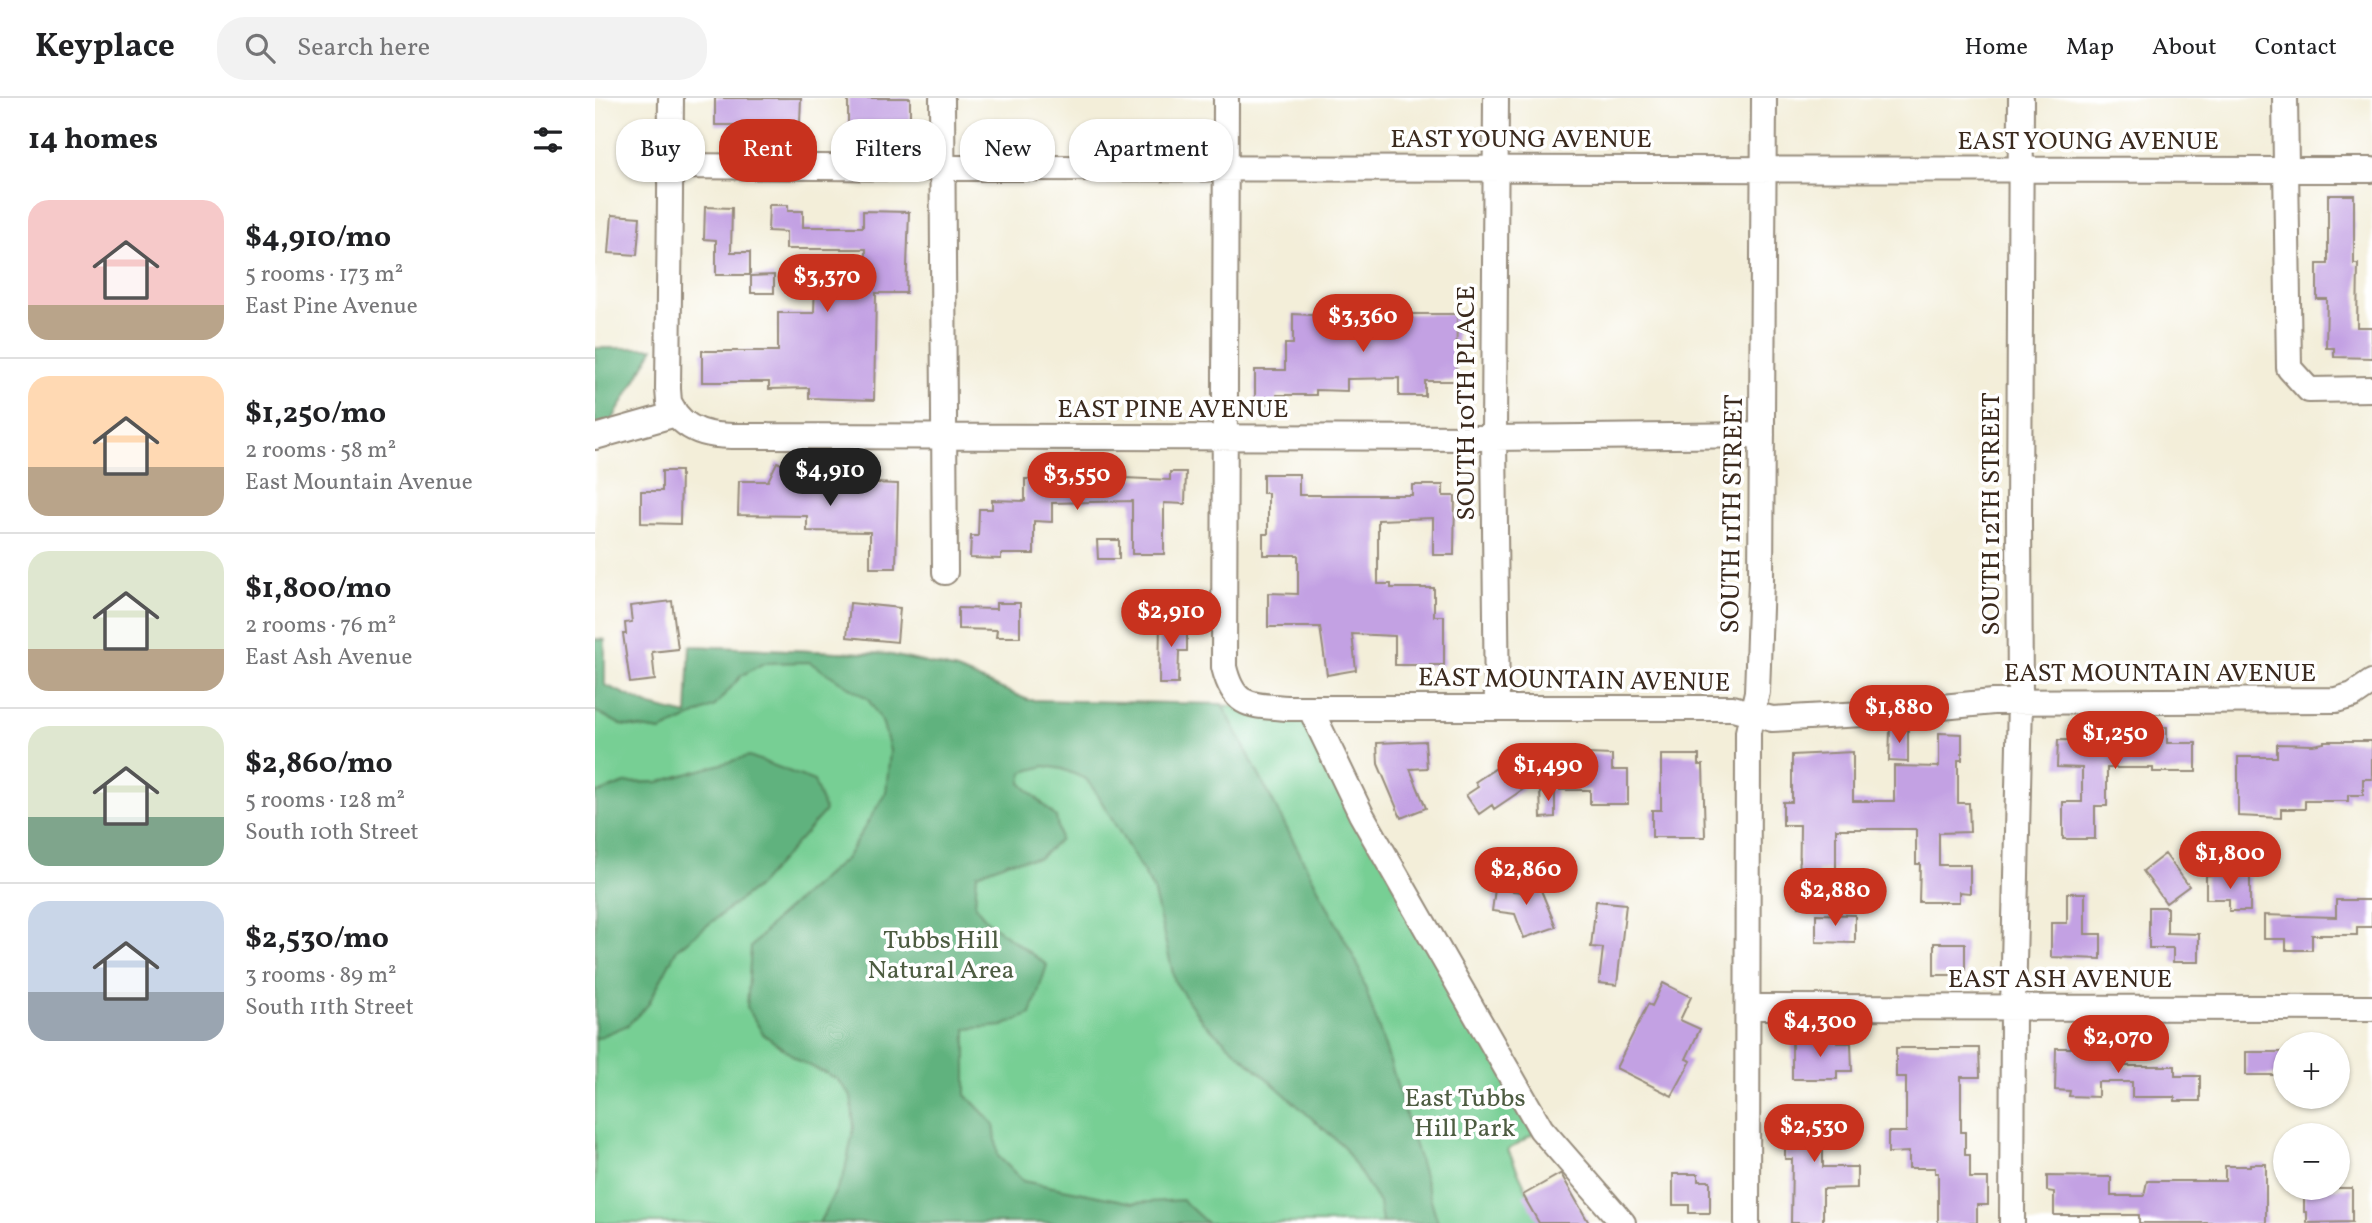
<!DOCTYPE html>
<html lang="en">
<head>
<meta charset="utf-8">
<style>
  body { margin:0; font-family:Vollkorn,serif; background:#f2f2f2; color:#202124; height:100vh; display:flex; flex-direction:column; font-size:26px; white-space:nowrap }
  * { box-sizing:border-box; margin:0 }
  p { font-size:23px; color:#757577 }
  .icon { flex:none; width:38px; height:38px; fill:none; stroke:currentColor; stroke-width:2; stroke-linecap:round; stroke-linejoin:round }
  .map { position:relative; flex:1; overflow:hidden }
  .drawer { display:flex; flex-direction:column; background:#fff; width:595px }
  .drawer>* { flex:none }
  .guide { position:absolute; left:21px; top:21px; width:665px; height:63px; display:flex; gap:14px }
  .fabs { position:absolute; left:1678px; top:934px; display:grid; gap:14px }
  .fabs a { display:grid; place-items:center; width:77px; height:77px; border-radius:50%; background:#fff; box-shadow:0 2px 5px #0004; font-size:35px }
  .price { position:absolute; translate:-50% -60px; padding:0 16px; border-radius:24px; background:#c8321e; color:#fff; font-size:23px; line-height:46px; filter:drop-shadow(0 2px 4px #0008) }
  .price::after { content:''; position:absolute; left:50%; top:42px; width:21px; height:16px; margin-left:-10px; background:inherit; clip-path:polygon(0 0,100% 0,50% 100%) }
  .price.selected { background:#222; color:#fff }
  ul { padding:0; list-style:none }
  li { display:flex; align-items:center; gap:21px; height:175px; padding:0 28px }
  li+li { border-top:2px solid #e0e0e0 }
  li span { display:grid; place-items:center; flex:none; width:196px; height:140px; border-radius:21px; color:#555 }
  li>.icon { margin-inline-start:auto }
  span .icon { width:84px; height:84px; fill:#fffc; stroke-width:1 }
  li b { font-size:30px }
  h2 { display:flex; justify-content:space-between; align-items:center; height:84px; padding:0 28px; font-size:30px }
  .tag { padding:0 24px; border-radius:28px; background:#fff; box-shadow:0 2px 5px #0004; font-size:24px; line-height:63px }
  .tag.selected { background:#c8321e; color:#fff }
  header { display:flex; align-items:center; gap:42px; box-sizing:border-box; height:98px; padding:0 35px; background:#fff; border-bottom:2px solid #e0e0e0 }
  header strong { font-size:33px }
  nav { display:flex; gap:38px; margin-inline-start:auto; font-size:24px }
  .search { width:490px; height:63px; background:#f2f2f2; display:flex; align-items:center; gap:18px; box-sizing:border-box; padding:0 24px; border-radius:28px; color:#757577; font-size:26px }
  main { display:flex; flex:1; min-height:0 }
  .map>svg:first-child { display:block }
  .green { fill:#77cf94; stroke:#597c59; stroke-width:2; fill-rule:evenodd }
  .forest { fill:#61b27e; stroke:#4e6e4e; stroke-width:2 }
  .building { fill:#c3a1e3 }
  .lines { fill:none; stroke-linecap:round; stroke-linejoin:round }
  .street-casing { stroke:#978c7c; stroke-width:28 }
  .street { stroke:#fff; stroke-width:24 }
  .labels { text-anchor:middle; stroke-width:7; stroke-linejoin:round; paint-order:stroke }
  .street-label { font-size:26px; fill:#3b2a1e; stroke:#fff }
  .park-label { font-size:26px; fill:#4d5c41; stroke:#fff }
</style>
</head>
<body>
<header>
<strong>Keyplace</strong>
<div class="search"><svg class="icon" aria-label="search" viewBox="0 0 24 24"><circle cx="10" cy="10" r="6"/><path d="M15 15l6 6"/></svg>Search here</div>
<nav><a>Home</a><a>Map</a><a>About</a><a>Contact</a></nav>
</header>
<main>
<section class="drawer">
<h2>14 homes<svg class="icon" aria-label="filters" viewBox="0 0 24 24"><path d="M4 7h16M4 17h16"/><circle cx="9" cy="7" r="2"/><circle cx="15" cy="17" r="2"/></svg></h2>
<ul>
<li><span style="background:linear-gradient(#f6c9c9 75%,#b9a48a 0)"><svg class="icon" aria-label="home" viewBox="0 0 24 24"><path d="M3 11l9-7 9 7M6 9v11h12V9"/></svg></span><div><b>$4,910/mo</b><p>5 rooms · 173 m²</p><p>East Pine Avenue</p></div></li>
<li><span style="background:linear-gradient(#ffd9b3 65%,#b9a48a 0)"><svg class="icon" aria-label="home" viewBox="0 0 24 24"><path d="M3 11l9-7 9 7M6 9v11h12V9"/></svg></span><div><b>$1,250/mo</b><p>2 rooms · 58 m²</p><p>East Mountain Avenue</p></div></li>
<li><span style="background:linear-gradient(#dfe7d0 70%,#b9a48a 0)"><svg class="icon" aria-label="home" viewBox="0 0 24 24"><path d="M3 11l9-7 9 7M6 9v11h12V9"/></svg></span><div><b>$1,800/mo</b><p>2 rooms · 76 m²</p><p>East Ash Avenue</p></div></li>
<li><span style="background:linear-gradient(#dfe7d0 65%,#7fa58c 0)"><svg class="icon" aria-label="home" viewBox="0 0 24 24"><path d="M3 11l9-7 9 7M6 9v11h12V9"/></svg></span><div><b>$2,860/mo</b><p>5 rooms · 128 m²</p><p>South 10th Street</p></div></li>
<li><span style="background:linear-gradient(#c9d6e8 65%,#9aa5b1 0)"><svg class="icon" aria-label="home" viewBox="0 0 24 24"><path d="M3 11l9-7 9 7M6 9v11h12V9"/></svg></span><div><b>$2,530/mo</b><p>3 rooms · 89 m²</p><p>South 11th Street</p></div></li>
</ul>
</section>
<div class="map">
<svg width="1777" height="1125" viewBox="0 0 1777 1125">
  <rect width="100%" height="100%" fill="#fff"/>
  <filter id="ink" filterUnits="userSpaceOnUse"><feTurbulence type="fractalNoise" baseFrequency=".0143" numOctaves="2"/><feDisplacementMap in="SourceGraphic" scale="14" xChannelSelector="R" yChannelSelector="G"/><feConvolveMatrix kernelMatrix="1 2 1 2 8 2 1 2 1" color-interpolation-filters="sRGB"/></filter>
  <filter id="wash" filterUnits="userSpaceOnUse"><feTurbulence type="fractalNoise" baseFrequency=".00686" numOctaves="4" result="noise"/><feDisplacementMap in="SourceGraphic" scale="28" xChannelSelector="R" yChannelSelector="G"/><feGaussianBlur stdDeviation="1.57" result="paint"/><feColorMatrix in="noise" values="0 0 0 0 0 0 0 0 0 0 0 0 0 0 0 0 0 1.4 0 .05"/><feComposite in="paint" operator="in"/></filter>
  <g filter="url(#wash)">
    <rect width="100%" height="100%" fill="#f3eed9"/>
    <!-- green -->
    <path class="green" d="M 0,541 L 10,542 L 9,587 L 26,627 L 66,633 L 93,620 L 95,548 L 292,556 L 362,572 L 433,602 L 715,610 L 946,1031 L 913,1052 L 947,1125 L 0,1125 ZM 91,676 L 5,759 L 30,685 L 64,684 Z"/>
    <!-- forest -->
    <path class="forest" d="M 0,250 L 59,250 L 18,321 L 0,330 Z
      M 0,541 L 10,542 L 10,587 L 56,608 L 92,617 L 95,548 L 292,556 L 362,572 L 433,602 L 627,606 L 762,865 L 796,967 L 843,1125 L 787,1125 L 784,1105 L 748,1048 L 608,924 L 580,884 L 558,791 L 502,696 L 491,681 L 467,671 L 450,668 L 428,674 L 426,685 L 461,719 L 465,742 L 444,760 L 415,763 L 382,776 L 380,808 L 395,826 L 452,867 L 436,916 L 408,928 L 371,931 L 371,997 L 399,1026 L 403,1058 L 428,1083 L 538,1105 L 587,1102 L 612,1125 L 224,1125 L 249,1077 L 259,1029 L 256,998 L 242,981 L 205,963 L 168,936 L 152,909 L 156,849 L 181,821 L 251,760 L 291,694 L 295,653 L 288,626 L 273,601 L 214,564 L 169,565 L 146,578 L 120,608 L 66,633 L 26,627 L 0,613 Z
      M 154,658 L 219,683 L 230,713 L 164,787 L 82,851 L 53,907 L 33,927 L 0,941 L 0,696 L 30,685 L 64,684 Z"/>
    <g id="blocks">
      <!-- building -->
      <path class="building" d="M 120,0 L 206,0 L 205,25 L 148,24 L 148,27 L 120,27 Z
        M 253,0 L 315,0 L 315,28 L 253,26 Z
        M 1733,97 L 1759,97 L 1759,166 L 1763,166 L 1762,229 L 1777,229 L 1777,260 L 1739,259 L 1739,250 L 1731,250 L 1732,201 L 1722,201 L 1722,166 L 1733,166 Z
        M 174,107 L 193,107 L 193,113 L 208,113 L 208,129 L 268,129 L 268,113 L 314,114 L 311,195 L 281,195 L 279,302 L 214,300 L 214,290 L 174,291 L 174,284 L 107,284 L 107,253 L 183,253 L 183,215 L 219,215 L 220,183 L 271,184 L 271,151 L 191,151 L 191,134 L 173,133 Z
        M 110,109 L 137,110 L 136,154 L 155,154 L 155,177 L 121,177 L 121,142 L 109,141 Z
        M 17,117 L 45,119 L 42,157 L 14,155 Z
        M 179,177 L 179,195 L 156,195 L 156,178 Z
        M 698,216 L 767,220 L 767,216 L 862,216 L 861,283 L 830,283 L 830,298 L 804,298 L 804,280 L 752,281 L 752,293 L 721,292 L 721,297 L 682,297 L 682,306 L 660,306 L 660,272 L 690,272 L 690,246 L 698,246 Z
        M 182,364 L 199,372 L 194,382 L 303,386 L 301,470 L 275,470 L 275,434 L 212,433 L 212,418 L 143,417 L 144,383 L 173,383 Z
        M 67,373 L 86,373 L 85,426 L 46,425 L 46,393 L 67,393 Z
        M 575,374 L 591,374 L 590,406 L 569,405 L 569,456 L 537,456 L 537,403 L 457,405 L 457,424 L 439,423 L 439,456 L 406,456 L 406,461 L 375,460 L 376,438 L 383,438 L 384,411 L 397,411 L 397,402 L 430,403 L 430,381 L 476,381 L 476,379 L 529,378 L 529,380 L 575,382 Z
        M 668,376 L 704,376 L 704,397 L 817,397 L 817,387 L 848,387 L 848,398 L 860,398 L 859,457 L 838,457 L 838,420 L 783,422 L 783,486 L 796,486 L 796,490 L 839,490 L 839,518 L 849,518 L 849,567 L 800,567 L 800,538 L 757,536 L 761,572 L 732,577 L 725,529 L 673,529 L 673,495 L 703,496 L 703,457 L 668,457 L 668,436 L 673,436 L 673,395 L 668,395 Z
        M 502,442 L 524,442 L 524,461 L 503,461 Z
        M 77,503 L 83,551 L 57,554 L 60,582 L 35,585 L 28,536 L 31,536 L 30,525 L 37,524 L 35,508 Z
        M 255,505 L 305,510 L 302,544 L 252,539 Z
        M 401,505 L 425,505 L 425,539 L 401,539 L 402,532 L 363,531 L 363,510 L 401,511 Z
        M 565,522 L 592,522 L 592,553 L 584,553 L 583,586 L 564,586 Z
        M 1552,629 L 1572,629 L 1572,645 L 1601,645 L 1601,674 L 1558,674 L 1558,670 L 1512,670 L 1512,708 L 1500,708 L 1500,741 L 1468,741 L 1468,704 L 1487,704 L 1487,670 L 1462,669 L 1463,642 L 1552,643 Z
        M 1295,631 L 1313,631 L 1313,664 L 1294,663 Z
        M 1344,635 L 1367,636 L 1367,662 L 1363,662 L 1363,705 L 1374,705 L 1375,734 L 1344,735 L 1344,767 L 1375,767 L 1375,795 L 1364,794 L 1364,804 L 1324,804 L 1325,766 L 1321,766 L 1321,731 L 1241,731 L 1241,772 L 1223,772 L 1223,809 L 1204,809 L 1205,727 L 1188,727 L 1188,704 L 1197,704 L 1197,657 L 1258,654 L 1258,703 L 1299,703 L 1299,668 L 1344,669 Z
        M 830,643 L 832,670 L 815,671 L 831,710 L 806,720 L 783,666 L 782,645 Z
        M 1729,643 L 1777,643 L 1777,681 L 1768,681 L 1768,697 L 1753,697 L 1753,703 L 1710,703 L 1710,711 L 1686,711 L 1686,720 L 1643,718 L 1643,659 L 1682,659 L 1682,646 L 1718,647 L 1729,645 Z
        M 965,655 L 1017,657 L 1017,672 L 1033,672 L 1033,706 L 995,706 L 995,692 L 965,692 Z
        M 1066,657 L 1104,657 L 1104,667 L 1108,667 L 1110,739 L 1057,739 L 1057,712 L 1066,712 Z
        M 915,661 L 933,688 L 899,711 L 897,707 L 884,716 L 871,697 L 883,689 L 880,684 Z
        M 945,691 L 960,691 L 960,719 L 946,720 Z
        M 1570,756 L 1594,788 L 1571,805 L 1548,773 Z
        M 939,775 L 961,829 L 929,840 L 920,816 L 897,813 L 900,791 L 928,794 L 923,781 Z
        M 1611,777 L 1655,778 L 1655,813 L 1634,813 L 1634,801 L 1611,801 Z
        M 1472,795 L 1490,795 L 1490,836 L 1506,836 L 1506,861 L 1456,859 L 1456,825 L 1472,825 Z
        M 1741,802 L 1777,802 L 1777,829 L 1762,829 L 1762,837 L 1717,837 L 1717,852 L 1691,852 L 1691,841 L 1669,841 L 1669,817 L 1741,819 Z
        M 1001,803 L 1031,806 L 1022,887 L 1004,885 L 1008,850 L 996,849 Z
        M 1554,809 L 1572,809 L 1572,835 L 1604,836 L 1604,864 L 1578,864 L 1578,850 L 1554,850 Z
        M 1221,816 L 1260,817 L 1260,845 L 1221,844 Z
        M 1339,845 L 1370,845 L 1370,877 L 1339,877 Z
        M 1068,885 L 1096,899 L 1085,922 L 1105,931 L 1091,961 L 1096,963 L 1077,998 L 1021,970 L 1053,906 L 1057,908 Z
        M 1197,942 L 1242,942 L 1242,945 L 1256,945 L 1257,973 L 1242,973 L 1242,981 L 1197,981 Z
        M 1477,942 L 1501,942 L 1501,957 L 1521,958 L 1521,968 L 1580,968 L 1580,978 L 1605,978 L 1605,1003 L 1580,1003 L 1580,999 L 1537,999 L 1537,984 L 1503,984 L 1503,999 L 1474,998 L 1475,993 L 1460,992 L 1461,950 L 1476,950 Z
        M 1301,950 L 1384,950 L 1385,979 L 1366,979 L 1366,1034 L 1370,1034 L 1370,1057 L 1375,1057 L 1375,1080 L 1393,1080 L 1393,1107 L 1382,1107 L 1382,1125 L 1343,1125 L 1343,1075 L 1340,1075 L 1340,1070 L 1314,1070 L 1314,1054 L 1293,1055 L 1293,1034 L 1311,1034 L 1311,979 L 1301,979 Z
        M 1651,954 L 1690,954 L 1690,977 L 1651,977 Z
        M 1195,1014 L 1250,1014 L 1250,1032 L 1237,1032 L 1237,1037 L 1228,1037 L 1228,1069 L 1262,1069 L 1262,1090 L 1228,1091 L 1228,1125 L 1196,1125 L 1197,1061 L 1190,1061 L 1190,1046 L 1195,1046 Z
        M 1655,1066 L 1671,1066 L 1671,1125 L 1544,1125 L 1544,1117 L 1459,1117 L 1459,1094 L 1452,1093 L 1452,1078 L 1516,1079 L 1516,1098 L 1549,1098 L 1552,1083 L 1630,1083 L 1630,1068 L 1655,1068 Z
        M 965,1076 L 966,1076 L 994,1125 L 944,1125 L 928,1097 Z
        M 1078,1076 L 1103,1076 L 1103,1083 L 1115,1083 L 1115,1115 L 1094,1115 L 1094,1107 L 1078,1107 Z
        M 1709,1090 L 1757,1090 L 1757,1124 L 1712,1125 L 1712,1114 L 1709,1114 Z"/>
    </g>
  </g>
  <g filter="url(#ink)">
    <use href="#blocks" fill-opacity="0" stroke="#978c7c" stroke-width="2"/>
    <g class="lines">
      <defs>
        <path id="street" d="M 76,0 L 73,291 L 74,304 L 81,316
          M 347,0 L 350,474
          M 631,0 L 629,569 C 639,610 655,607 692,610 L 1138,610 L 1177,621 L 1286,615 L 1398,604 L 1741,602 L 1758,597 L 1777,584
          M 901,0 L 899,340 L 902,609
          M 1690,0 L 1694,270 L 1714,292 L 1777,291
          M 75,68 L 348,70 L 1777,72
          M 0,339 L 81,316 C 102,344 141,337 173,338 L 899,340 L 1167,337
          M 715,610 L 766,716 L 946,1031 L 1028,1125
          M 1153,909 L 1777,910
          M 1152,1125 L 1153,634 L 1162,594 L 1166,482 L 1169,0
          M 1417,1125 L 1418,909 L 1425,603 L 1424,421 L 1426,0"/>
      </defs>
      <!-- street casing -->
      <use href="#street" class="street-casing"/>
      <!-- street -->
      <use href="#street" class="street"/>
    </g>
  </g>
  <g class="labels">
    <!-- street labels -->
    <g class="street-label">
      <text x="926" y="49">EAST YOUNG AVENUE</text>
      <text x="1493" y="51">EAST YOUNG AVENUE</text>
      <text transform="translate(870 305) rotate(-90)" y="9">SOUTH 10TH PLACE</text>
      <text x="578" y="319">EAST PINE AVENUE</text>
      <text transform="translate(1136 416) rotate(-89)" y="9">SOUTH 11TH STREET</text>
      <text transform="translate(1395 416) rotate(-90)" y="9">SOUTH 12TH STREET</text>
      <text x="1565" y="583">EAST MOUNTAIN AVENUE</text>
      <text transform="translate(979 581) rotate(1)" y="9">EAST MOUNTAIN AVENUE</text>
      <text x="1465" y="889">EAST ASH AVENUE</text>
    </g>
    <!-- park labels -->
    <g class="park-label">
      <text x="346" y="850">Tubbs Hill<tspan x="346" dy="30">Natural Area</tspan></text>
      <text x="870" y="1008">East Tubbs<tspan x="870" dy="30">Hill Park</tspan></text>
    </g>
  </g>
</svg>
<div class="fabs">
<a>+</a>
<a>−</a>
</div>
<b class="price" style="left:232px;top:216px">$3,370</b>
<b class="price" style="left:768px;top:256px">$3,360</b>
<b class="price selected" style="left:235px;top:410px">$4,910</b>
<b class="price" style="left:482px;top:414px">$3,550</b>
<b class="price" style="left:576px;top:551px">$2,910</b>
<b class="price" style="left:1304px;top:647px">$1,880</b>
<b class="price" style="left:1520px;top:673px">$1,250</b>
<b class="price" style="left:953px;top:705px">$1,490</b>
<b class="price" style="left:1635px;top:793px">$1,800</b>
<b class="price" style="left:931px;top:809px">$2,860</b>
<b class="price" style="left:1240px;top:830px">$2,880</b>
<b class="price" style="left:1225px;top:961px">$4,300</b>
<b class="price" style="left:1523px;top:977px">$2,070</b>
<b class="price" style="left:1219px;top:1066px">$2,530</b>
<div class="guide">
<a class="tag">Buy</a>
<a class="tag selected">Rent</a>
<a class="tag">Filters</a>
<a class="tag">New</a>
<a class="tag">Apartment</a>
</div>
</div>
</main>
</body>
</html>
